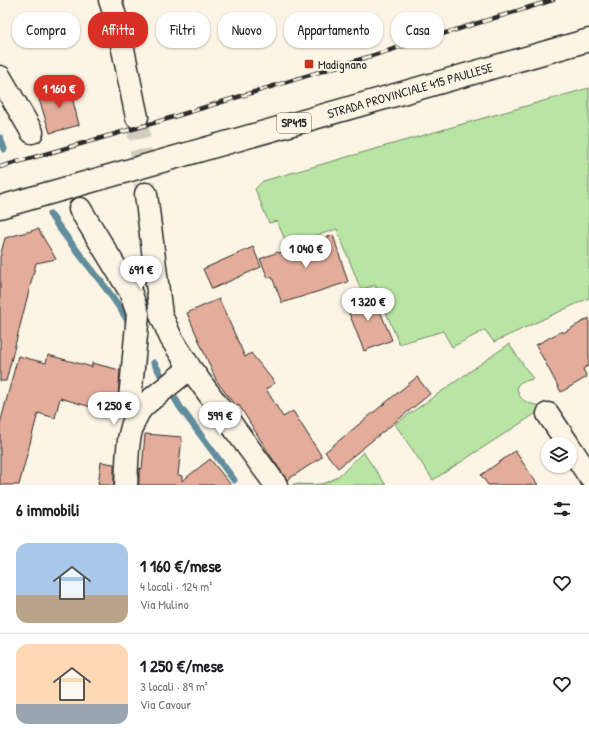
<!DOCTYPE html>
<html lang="it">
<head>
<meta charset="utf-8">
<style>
  body { margin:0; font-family:"Patrick Hand",sans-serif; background:#f6f6f6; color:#202124; height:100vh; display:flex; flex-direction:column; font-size:15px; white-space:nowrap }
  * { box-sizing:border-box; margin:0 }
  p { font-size:13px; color:#757577 }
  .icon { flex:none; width:22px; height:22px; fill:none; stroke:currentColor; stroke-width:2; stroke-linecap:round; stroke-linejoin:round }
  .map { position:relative; height:485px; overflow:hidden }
  .sheet { display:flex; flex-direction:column; background:#fff; flex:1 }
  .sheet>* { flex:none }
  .guide { position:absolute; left:12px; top:12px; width:565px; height:36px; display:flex; gap:8px }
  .tools { position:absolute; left:541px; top:437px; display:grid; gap:8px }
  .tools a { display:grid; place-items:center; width:36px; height:36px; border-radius:50%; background:#fff; box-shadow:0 1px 3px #0004; font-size:20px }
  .price { position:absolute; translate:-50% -34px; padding:0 9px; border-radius:14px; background:#fff; color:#222; font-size:13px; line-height:26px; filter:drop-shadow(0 1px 2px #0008) }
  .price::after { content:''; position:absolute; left:50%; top:24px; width:12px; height:9px; margin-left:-6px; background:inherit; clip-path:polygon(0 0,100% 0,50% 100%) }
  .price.selected { background:#d93025; color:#fff }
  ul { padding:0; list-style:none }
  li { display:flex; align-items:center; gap:12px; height:100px; padding:0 16px }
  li+li { border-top:1px solid #e0e0e0 }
  li span { display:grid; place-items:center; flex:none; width:112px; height:80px; border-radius:12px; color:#555 }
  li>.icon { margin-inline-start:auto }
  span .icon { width:48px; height:48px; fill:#fffc; stroke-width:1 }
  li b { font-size:17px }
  h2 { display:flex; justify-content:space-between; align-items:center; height:48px; padding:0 16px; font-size:17px }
  .tag { padding:0 14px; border-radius:16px; background:#fff; box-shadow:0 1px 3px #0004; font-size:14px; line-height:36px }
  .tag.selected { background:#d93025; color:#fff }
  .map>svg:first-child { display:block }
  .green { fill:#b8e5a3; stroke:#728867 }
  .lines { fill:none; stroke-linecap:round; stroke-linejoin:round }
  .stream { stroke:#628d9c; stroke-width:7 }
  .building { fill:#e4ad9b; stroke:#2b2b2b }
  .minor-tunnel { stroke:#d2cdc0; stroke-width:22; stroke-dasharray:22 11; stroke-linecap:butt }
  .minor-casing { stroke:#2b2b2b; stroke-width:25 }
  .major-casing { stroke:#2b2b2b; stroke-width:25 }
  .minor { stroke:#fcf5e5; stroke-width:22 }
  .major { stroke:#fcf5e5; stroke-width:22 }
  .rail-casing { stroke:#2b2b2b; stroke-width:4.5 }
  .rail { stroke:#fcf5e5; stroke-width:3; stroke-dasharray:9; stroke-linecap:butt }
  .poi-dot { fill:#c8321e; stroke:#fcf5e5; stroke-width:1.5 }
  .labels { text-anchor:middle; stroke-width:4; stroke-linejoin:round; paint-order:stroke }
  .shield { fill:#fcf5e5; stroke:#6a6863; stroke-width:1 }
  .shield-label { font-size:12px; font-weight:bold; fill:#2b2b2b }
  .poi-label { font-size:13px; fill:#2b2b2b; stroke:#fcf5e5; text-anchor:start }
  .street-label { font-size:13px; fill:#2b2b2b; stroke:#fcf5e5 }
</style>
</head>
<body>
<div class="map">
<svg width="589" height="485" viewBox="0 0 589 485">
  <rect width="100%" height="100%" fill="#fcf5e5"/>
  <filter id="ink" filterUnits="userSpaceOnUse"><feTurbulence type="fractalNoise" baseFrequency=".025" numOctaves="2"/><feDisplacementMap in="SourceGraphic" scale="8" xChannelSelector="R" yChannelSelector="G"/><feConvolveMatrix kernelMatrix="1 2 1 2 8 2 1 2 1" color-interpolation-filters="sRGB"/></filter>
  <g filter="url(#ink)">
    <!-- green -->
    <path class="green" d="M 589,88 L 589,298 L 494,342 L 485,330 L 452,347 L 443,331 L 399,344 L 375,285 L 361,290 L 337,229 L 287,245 L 277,221 L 269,223 L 255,189 L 263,181 Z
      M 509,344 L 533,379 L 521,382 L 517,386 C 518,401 527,403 540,406 L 538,412 L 433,480 L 395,424 Z
      M 363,452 L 386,485 L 293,485 L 293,484 C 301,484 313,485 321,484 C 339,480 351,464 363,452 Z"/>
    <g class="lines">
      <!-- stream -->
      <path class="stream" d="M 0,138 L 4,149
        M 50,214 C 74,251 106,283 128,321
        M 154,363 L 180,407 L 234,480"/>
    </g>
    <!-- building -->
    <path class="building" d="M 69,85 L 79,125 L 50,133 L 37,93 Z
      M 38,229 L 56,259 L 36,263 L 6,381 L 0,381 L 0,257 L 5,238 Z
      M 333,235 L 348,282 L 282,303 L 272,277 L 268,278 L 260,259 L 278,252 L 279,253 Z
      M 253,247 L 261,267 L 212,289 L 203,269 Z
      M 372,292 L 392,340 L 364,351 L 345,303 Z
      M 219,299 L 245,357 L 251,353 L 275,383 L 266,389 L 283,417 L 293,411 L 322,457 L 287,480 L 268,452 L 239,405 L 236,407 L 216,380 L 187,313 Z
      M 589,318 L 589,365 L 583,369 L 587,377 L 561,392 L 536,345 L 562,331 L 563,333 Z
      M 48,355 L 92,367 L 92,363 L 120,370 L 118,398 L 119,407 L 119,415 L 60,398 L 55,418 L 38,413 L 19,485 L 0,485 L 0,424 L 18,356 L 46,363 Z
      M 417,377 L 430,394 L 338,468 L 325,452 Z
      M 145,434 L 182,437 L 178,475 L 182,476 L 182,481 L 210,459 L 231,485 L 139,485 L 139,468 L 142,469 Z
      M 515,451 L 538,485 L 488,485 L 481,475 Z
      M 101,462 L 114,464 L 114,485 L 98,485 Z"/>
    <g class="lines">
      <!-- minor-tunnel -->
      <path class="minor-tunnel" d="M 137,117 L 146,194"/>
      <defs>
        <path id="minor" d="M 110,0 C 123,38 128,78 137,117
          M 0,77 L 32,132
          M 146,194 L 161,315 L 171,338 L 190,368 L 276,485
          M 80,209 L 130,291 L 138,314 L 130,399 L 133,409 L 137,413
          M 548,414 L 568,444
          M 570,447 L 589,476
          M 126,485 C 128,459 125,427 143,406 L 190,368"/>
        <path id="major" d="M 0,207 L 589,40"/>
      </defs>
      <!-- minor casing -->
      <use href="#minor" class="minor-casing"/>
      <!-- major casing -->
      <use href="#major" class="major-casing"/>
      <!-- minor -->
      <use href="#minor" class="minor"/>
      <!-- major -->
      <use href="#major" class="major"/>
      <defs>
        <path id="rail" d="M 0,167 L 157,122 L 553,0"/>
      </defs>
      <!-- rail casing -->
      <use href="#rail" class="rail-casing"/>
      <!-- rail -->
      <use href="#rail" class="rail"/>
    </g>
  </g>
  <!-- markers -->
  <rect class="poi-dot" x="304" y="59" width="10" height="10" rx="2"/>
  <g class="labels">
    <!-- shield labels -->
    <rect class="shield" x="277" y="113" width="34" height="20" rx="3"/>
    <g class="shield-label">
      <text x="294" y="127">SP415</text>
    </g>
    <!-- poi labels -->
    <g class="poi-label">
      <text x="318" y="69">Madignano</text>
    </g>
    <!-- street labels -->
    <g class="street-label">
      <text transform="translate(410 90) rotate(-16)" y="5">STRADA PROVINCIALE 415 PAULLESE</text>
    </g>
  </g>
</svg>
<div class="tools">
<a><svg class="icon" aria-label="layers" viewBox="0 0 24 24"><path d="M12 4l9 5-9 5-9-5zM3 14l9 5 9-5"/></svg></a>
</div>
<b class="price selected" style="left:59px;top:109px">1 160 €</b>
<b class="price" style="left:306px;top:269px">1 040 €</b>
<b class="price" style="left:141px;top:290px">691 €</b>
<b class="price" style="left:368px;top:322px">1 320 €</b>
<b class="price" style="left:114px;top:426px">1 250 €</b>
<b class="price" style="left:220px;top:436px">599 €</b>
<div class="guide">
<a class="tag">Compra</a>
<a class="tag selected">Affitta</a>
<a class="tag">Filtri</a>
<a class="tag">Nuovo</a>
<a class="tag">Appartamento</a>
<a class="tag">Casa</a>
</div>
</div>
<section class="sheet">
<h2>6 immobili<svg class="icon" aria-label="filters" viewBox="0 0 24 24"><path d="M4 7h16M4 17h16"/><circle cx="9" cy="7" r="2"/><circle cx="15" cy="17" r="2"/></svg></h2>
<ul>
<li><span style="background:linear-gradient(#a9c7e8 65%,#b9a48a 0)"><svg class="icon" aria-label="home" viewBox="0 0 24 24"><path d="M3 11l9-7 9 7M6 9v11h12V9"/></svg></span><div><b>1 160 €/mese</b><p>4 locali · 124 m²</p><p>Via Mulino</p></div><svg class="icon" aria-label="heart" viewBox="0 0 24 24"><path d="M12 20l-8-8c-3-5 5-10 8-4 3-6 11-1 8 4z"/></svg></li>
<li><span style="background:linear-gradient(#ffd9b3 75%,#9aa5b1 0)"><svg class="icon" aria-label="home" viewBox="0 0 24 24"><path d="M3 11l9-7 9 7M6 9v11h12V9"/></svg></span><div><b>1 250 €/mese</b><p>3 locali · 89 m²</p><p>Via Cavour</p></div><svg class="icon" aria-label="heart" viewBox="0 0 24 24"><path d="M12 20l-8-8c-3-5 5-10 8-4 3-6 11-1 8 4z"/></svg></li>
</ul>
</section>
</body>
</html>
